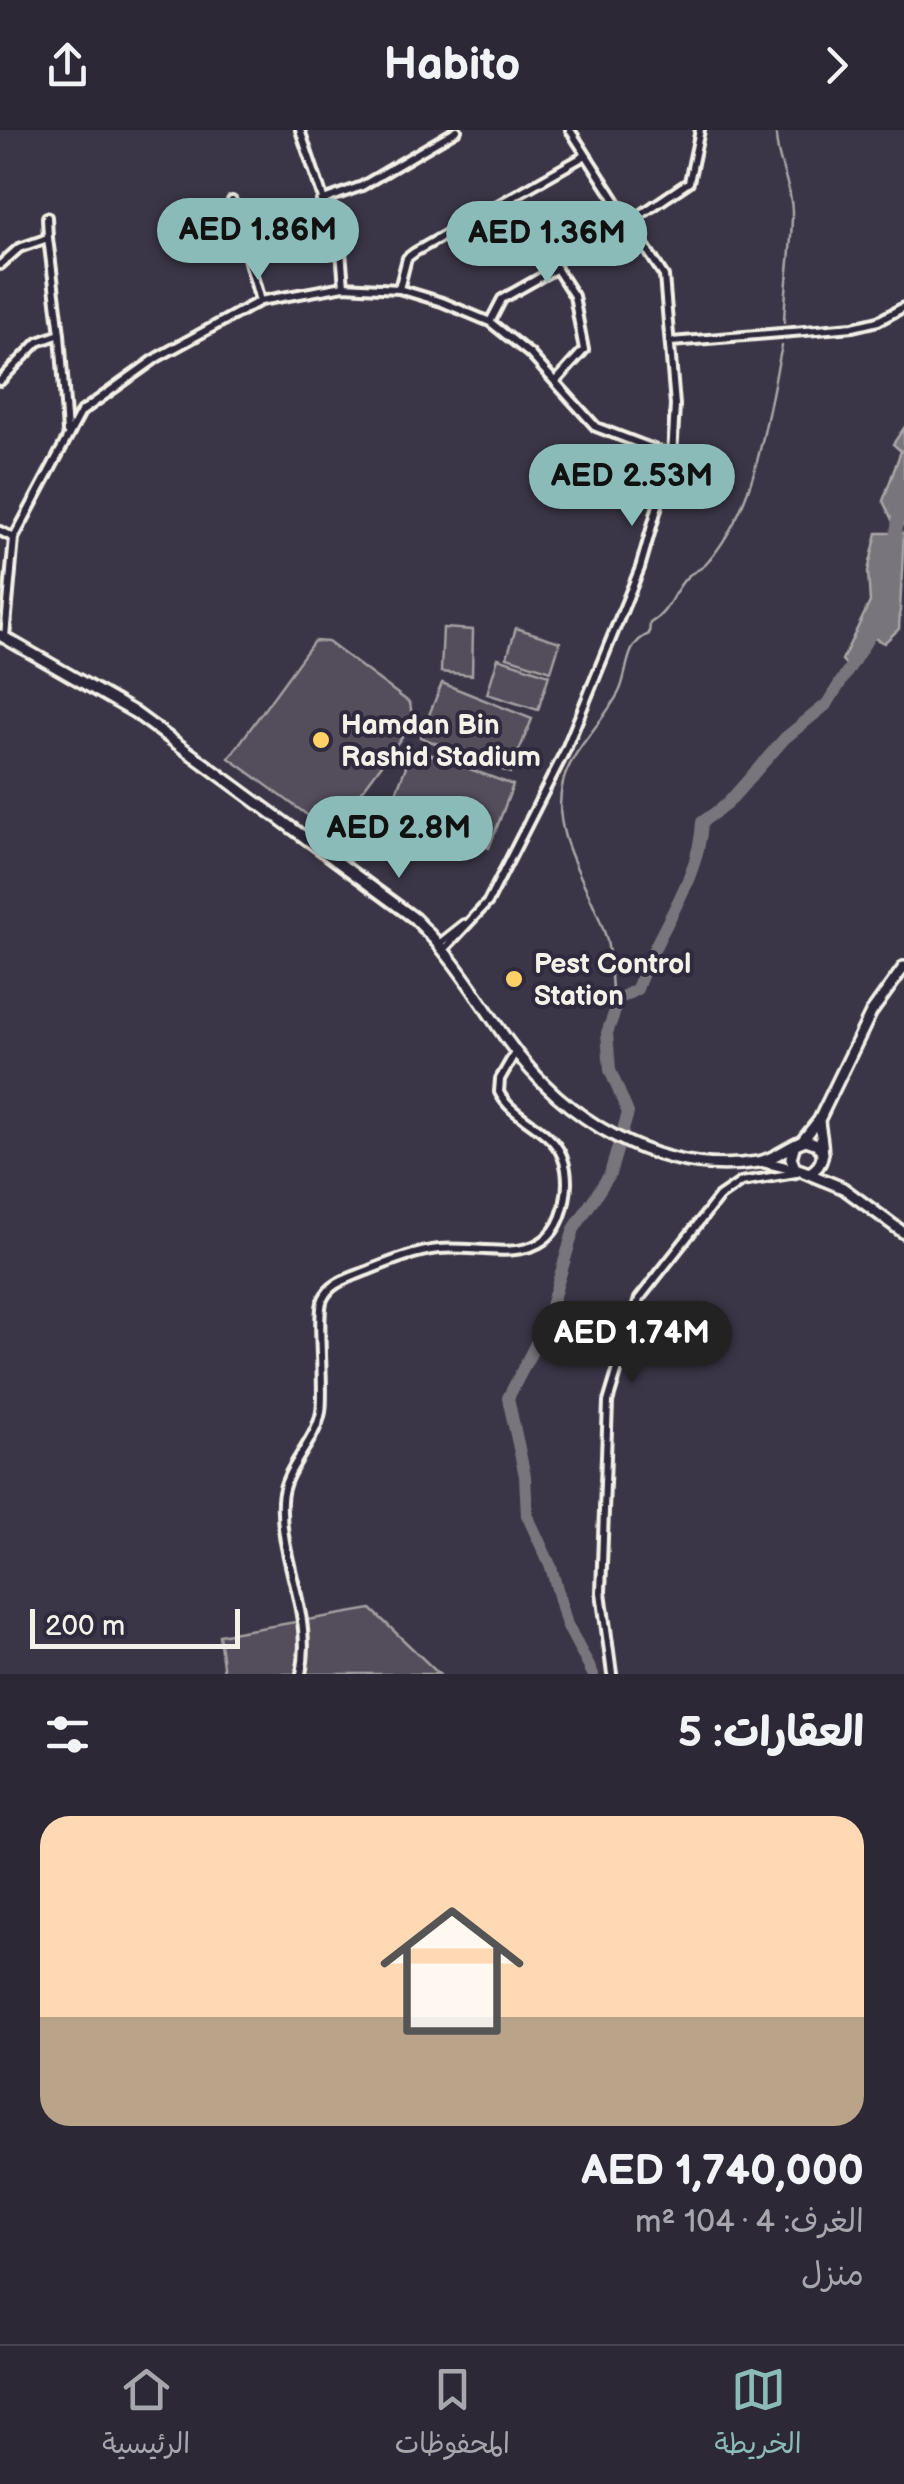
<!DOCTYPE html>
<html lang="ar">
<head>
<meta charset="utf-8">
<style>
  body { margin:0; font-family:"Balsamiq Sans","Playpen Sans Arabic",sans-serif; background:#34303d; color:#f1f3f6; direction:rtl; height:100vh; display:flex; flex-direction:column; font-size:38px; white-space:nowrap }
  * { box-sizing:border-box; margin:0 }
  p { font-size:32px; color:#a6a6ad }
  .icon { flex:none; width:55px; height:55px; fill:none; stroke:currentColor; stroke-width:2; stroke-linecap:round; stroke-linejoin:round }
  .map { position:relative; height:1544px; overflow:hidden; direction:ltr }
  .details { display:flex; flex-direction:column; background:#2c2835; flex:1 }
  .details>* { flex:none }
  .scale { position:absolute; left:30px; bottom:25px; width:210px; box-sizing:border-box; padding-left:10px; border:5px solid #f4f1e8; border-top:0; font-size:28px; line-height:35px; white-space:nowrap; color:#f4f1e8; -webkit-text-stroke:8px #2f2a3d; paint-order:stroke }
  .price { position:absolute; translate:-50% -85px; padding:0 22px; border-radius:35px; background:#8bbbb9; color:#111; font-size:32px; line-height:65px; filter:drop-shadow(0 2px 5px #0008) }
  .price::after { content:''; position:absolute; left:50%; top:60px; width:30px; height:22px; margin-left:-15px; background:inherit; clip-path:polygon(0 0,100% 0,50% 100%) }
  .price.on { background:#222; color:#fff }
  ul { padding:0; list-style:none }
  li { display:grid; align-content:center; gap:20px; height:530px; padding:0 40px }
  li+li { border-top:2px solid #484450 }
  li span { display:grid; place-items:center; height:310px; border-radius:30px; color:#555 }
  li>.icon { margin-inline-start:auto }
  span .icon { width:180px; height:180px; fill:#fffc; stroke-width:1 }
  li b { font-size:42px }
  h2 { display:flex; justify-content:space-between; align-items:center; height:120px; padding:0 40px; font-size:42px }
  header { display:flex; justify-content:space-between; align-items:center; height:130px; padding:0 40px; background:#2c2835; font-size:45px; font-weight:600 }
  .tab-bar { display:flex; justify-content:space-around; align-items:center; height:140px; border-top:2px solid #484450; background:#2c2835; font-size:28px; color:#a6a6ad }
  .tab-bar a { display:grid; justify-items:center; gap:5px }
  .tab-bar .on { color:#8bbbb9 }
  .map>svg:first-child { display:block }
  .green { fill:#534e5c; stroke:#a4a0a2; stroke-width:2.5 }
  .water { fill:#78747b; stroke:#aaa6a7; stroke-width:2.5 }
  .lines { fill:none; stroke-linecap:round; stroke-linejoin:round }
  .stream { stroke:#aaa6a7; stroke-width:2.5 }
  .river { stroke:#78747b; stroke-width:12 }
  .street-casing { stroke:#f4f1e8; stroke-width:14 }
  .secondary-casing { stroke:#f4f1e8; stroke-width:16 }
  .street { stroke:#2f2a3d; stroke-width:6 }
  .secondary { stroke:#2f2a3d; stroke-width:9 }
  .poi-dot { fill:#ffd166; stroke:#2f2a3d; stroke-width:4 }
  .labels { text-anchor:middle; stroke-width:8; stroke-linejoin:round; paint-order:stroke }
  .poi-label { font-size:28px; font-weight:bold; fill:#f4f1e8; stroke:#2f2a3d; text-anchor:start }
</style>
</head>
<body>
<header><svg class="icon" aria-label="forward" viewBox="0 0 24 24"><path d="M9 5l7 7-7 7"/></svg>Habito<svg class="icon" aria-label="share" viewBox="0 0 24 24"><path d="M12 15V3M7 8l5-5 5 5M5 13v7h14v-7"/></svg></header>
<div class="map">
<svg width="904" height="1544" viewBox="0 0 904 1544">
  <rect width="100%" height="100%" fill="#3b3647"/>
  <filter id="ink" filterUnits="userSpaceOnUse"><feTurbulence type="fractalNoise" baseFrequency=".01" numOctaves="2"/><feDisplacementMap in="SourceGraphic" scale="20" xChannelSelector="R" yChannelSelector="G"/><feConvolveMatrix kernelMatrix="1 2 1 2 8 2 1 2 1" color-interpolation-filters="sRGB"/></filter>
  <g filter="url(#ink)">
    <!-- green -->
    <path class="green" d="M 443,498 L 473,500 L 472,545 L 441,542 Z
      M 516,498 L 560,512 L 551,541 L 507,527 Z
      M 314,511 L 328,512 L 410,573 L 413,592 L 359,665 L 367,674 L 332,703 L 229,628 Z
      M 498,528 L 549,545 L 538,580 L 487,564 Z
      M 442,553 L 532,589 L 510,643 L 420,607 Z
      M 413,618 L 513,655 L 489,718 L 389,681 Z
      M 371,1479 L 439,1544 L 224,1544 L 219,1505 Z"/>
    <!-- water -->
    <path class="water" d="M 904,298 L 904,394 L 895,396 L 883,371 L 901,321 L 893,314 Z
      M 877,403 L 904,403 L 899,499 L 884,513 L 874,508 L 862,512 L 849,538 L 842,530 L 870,472 L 868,441 Z"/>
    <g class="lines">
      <!-- stream -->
      <path class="stream" d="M 776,0 C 775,29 792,54 792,83 C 792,119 785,156 784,192
        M 613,872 C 611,852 611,830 607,811 C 594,760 548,708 563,652 C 572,619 603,593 619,562 C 629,542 624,514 649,504 L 650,493 C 671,481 672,461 688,446 C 694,441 702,439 707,433 C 759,373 765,290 782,216"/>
      <!-- river -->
      <path class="river" d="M 893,420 L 904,355
        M 593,1544 L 567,1495 L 551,1437 L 527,1385 L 525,1346 L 508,1268 L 545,1196 L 574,1099 L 610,1044 L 628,983 L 610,940 L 607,903 L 615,881 L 613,872 L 637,859 C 656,802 699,753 702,692 L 727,674 L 785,608 L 827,574 L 875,497"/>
      <defs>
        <path id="street" d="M 300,0 L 341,121 L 344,156
          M 511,68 L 574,166 L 584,220 L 557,250
          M 232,71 L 260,171
          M 321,71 L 362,56 L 457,0
          M 630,92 L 689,52 L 700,0
          M 0,135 L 19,118 L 48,108 L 47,87
          M 399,159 L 407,128 L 415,122 L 586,25
          M 490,192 L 502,169 L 557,138
          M 60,204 L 67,302
          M 671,212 L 853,197 L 878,191 L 904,177
          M 0,251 L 38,212 L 60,204 L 48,108
          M 0,401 L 14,408
          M 5,507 L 14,408 L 81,282 L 158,227 L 260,171 L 344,156 L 399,159 L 442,172 L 490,192 L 530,224 L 596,297 L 672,326
          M 440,813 L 464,794
          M 445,818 L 488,772 L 566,619 L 640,438 L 672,326 L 675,275 L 664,146 L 570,0
          M 301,1544 C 314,1484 279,1430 282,1371 C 283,1339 315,1314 321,1282 C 325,1258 316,1184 323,1169 C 330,1154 344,1150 359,1144 C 385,1134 411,1122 439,1119 C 486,1114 552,1143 565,1071 C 568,1056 568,1040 562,1026 C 550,997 512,989 499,962 L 500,949 L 516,921
          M 612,1544 L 601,1462 L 608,1272 L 639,1169 L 719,1067 L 741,1052 L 796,1043"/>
        <path id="secondary" d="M 0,505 L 134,582 L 414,788 C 452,825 477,867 507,910 C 563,989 658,1048 758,1032 C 776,1029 789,1015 806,1010 L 817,1014 L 823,1023
          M 803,1010 L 819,990 L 871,883 L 904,837
          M 794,1017 L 791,1028 L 795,1038 L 809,1043 C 831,1033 820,1009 819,990
          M 764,1032 L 797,1040
          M 804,1042 L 843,1058 L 904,1103"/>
      </defs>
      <!-- street casing -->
      <use href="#street" class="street-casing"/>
      <!-- secondary casing -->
      <use href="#secondary" class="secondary-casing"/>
      <!-- street -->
      <use href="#street" class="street"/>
      <!-- secondary -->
      <use href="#secondary" class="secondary"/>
    </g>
  </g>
  <!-- markers -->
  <g class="poi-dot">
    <circle cx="321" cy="610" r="10"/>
    <circle cx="514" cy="849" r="10"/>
  </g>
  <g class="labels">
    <!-- poi labels -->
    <g class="poi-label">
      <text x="341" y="604">Hamdan Bin<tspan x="341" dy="32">Rashid Stadium</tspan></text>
      <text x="534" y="843">Pest Control<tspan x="534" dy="32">Station</tspan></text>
    </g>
  </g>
</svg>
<div class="scale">200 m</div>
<b class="price" style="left:258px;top:153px">AED 1.86M</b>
<b class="price" style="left:547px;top:156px">AED 1.36M</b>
<b class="price" style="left:632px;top:399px">AED 2.53M</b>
<b class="price" style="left:399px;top:751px">AED 2.8M</b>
<b class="price on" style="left:632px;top:1256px">AED 1.74M</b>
</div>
<section class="details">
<h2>العقارات: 5<svg class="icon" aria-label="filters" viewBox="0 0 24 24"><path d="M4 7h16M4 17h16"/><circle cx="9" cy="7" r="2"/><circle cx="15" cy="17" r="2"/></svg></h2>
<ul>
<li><span style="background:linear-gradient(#ffd9b3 65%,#b9a48a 0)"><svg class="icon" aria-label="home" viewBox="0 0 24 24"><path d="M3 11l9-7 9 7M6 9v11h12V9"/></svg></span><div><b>AED 1,740,000</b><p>الغرف: 4 · 104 m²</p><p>منزل</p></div></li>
</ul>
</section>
<nav class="tab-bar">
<a class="on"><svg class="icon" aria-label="map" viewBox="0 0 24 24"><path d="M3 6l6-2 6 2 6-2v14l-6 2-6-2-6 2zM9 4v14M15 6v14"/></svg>الخريطة</a>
<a><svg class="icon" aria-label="saved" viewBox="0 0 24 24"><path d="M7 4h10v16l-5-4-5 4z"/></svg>المحفوظات</a>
<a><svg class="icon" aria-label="home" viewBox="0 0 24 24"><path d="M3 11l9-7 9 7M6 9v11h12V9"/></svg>الرئيسية</a>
</nav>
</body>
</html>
